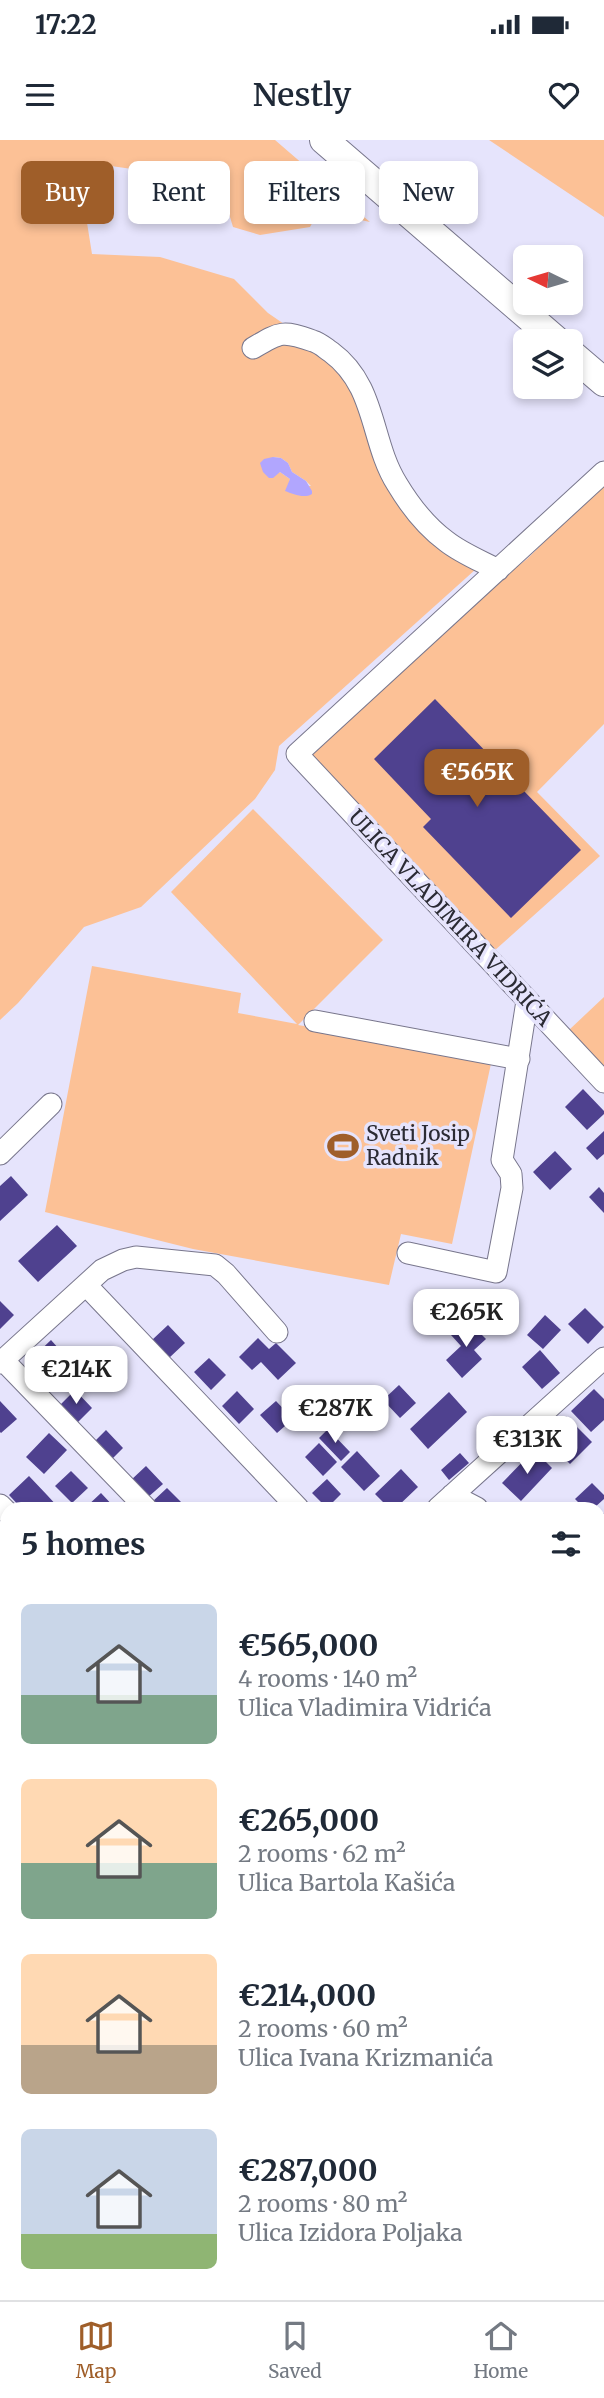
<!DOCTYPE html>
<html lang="en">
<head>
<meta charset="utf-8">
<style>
  body { margin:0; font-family:Merriweather,serif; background:#f6f6f7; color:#1f2937; height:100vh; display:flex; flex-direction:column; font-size:26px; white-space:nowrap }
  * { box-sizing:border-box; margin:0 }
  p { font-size:23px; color:#747a83 }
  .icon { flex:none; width:38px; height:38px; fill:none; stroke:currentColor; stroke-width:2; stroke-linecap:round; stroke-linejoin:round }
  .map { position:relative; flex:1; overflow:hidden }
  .details { position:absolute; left:0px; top:1362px; width:606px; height:800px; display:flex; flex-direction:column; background:#fff; border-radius:21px 21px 0 0; box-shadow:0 4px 10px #0003 }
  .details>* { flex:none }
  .guide { position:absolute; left:21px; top:21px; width:564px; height:63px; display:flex; gap:14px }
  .needle { width:46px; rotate:275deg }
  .tools { position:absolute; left:513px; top:105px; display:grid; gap:14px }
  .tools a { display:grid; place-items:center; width:70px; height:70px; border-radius:10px; background:#fff; box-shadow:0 4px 10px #0003; font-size:35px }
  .price { position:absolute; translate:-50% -60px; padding:0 16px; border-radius:14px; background:#fff; color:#222; font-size:23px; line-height:46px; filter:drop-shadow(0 2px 4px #0008) }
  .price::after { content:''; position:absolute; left:50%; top:42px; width:21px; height:16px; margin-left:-10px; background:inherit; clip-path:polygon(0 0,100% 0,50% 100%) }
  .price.selected { background:#9f5e29; color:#fff }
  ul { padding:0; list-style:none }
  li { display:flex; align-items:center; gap:21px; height:175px; padding:0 21px }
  li span { display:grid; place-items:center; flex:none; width:196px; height:140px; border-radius:10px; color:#555 }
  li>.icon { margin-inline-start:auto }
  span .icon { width:84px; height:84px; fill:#fffc; stroke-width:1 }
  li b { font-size:30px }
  h2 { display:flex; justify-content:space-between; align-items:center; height:84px; padding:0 21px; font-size:30px }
  .chip { padding:0 24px; border-radius:10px; background:#fff; box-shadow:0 4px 10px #0003; font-size:24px; line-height:63px }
  .chip.selected { background:#9f5e29; color:#fff }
  .status { display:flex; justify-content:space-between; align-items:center; height:49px; padding:0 35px; background:#fff; direction:ltr }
  .status svg { height:19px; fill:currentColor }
  header { display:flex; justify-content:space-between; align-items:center; height:91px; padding:0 21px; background:#fff; font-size:32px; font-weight:600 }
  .dock { display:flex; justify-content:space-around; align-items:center; height:98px; border-top:2px solid #e0e1e3; background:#fff; font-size:19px; color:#747a83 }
  .dock a { display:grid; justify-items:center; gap:4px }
  .dock .selected { color:#9f5e29 }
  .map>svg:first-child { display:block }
  .green { fill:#fcc196; fill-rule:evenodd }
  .water { fill:#b1a6fe }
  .building { fill:#4f418f }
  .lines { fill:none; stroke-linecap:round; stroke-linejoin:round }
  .minor-casing { stroke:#78768c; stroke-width:23 }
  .major-casing { stroke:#78768c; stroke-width:30 }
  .minor { stroke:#fff; stroke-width:21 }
  .major { stroke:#fff; stroke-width:28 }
  .labels { text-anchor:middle; stroke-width:7; stroke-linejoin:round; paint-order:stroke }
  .street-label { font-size:21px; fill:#2b2b34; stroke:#e6e4fc }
  .poi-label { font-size:21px; fill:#2b2b34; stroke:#e6e4fc; text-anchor:start }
</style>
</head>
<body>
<div class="status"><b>17:22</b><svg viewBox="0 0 49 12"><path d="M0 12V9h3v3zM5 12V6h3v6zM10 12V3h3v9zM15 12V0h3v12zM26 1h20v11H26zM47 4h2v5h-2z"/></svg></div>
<header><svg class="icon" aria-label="menu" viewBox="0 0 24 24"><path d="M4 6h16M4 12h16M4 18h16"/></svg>Nestly<svg class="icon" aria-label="heart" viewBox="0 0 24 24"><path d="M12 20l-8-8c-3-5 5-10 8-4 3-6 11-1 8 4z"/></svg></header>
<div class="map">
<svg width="604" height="2160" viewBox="0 0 604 2160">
  <rect width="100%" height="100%" fill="#e6e4fc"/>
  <!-- green -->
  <path class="green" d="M 0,0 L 275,0 L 370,82 L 319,71 L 310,87 L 260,95 L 233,87 L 224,57 L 167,34 L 111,26 L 84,64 L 92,114 L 160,117 L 234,139 L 268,173 L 335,219 L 348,235 L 382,328 L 476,429 L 279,606 L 275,630 L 255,659 L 141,767 L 84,787 L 18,863 L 0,880 ZM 273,317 L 281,318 L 288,323 L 292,332 L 306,341 L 311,346 L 289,345 L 290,339 L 280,332 L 276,334 Z
    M 489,0 L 604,0 L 604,77 L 492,2 Z
    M 604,342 L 604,584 L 537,652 L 600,716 L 494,811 L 310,617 L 488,449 L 527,419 Z
    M 253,669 L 383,800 L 298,885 L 492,919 L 452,1104 L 401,1094 L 389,1145 L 193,1109 L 45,1072 L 92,826 L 241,853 L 238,873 L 297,884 L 171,752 Z
    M 604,857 L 604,927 L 569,890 Z
    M 0,1839 L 7,1844 L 7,1894 L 0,1890 Z
    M 604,2002 L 604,2160 L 29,2160 L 29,2154 L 598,2154 L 598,2003 Z"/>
  <!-- water -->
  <path class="water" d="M 273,317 L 281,318 L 288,323 L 292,332 L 306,341 L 312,351 L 312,354 C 304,359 293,354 285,351 L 290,339 L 280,332 L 273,338 L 269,338 L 263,332 L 260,323 L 264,319 Z"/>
  <!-- building -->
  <path class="building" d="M 435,559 L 581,710 L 511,778 L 423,687 L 431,679 L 374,619 Z
    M 583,949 L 604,971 L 604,974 L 587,990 L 565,967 Z
    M 604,991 L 604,1014 L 597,1020 L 586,1008 Z
    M 555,1011 L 572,1029 L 550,1050 L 533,1032 Z
    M 11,1036 L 28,1055 L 0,1081 L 0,1046 Z
    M 599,1047 L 604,1053 L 604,1073 L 589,1057 Z
    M 57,1085 L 77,1106 L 38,1142 L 18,1121 Z
    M 0,1161 L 14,1175 L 0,1189 Z
    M 585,1168 L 604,1187 L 588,1204 L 568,1184 Z
    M 545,1175 L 561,1190 L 543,1209 L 527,1195 Z
    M 467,1180 L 486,1199 L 474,1210 L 482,1219 L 462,1238 L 446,1220 L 461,1206 L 451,1195 Z
    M 168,1185 L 185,1203 L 169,1218 L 152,1200 Z
    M 258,1198 L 269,1209 L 276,1203 L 296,1223 L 278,1240 L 261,1222 L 252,1230 L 239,1217 Z
    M 51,1200 L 67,1218 L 46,1239 L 29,1221 Z
    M 540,1210 L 560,1233 L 542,1249 L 522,1227 Z
    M 209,1218 L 226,1235 L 211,1250 L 194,1232 Z
    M 399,1245 L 416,1263 L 400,1278 L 383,1260 Z
    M 594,1249 L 604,1259 L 604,1280 L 591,1292 L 571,1271 Z
    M 75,1250 L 92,1268 L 77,1283 L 60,1265 Z
    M 237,1251 L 254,1269 L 239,1284 L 222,1266 Z
    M 449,1252 L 467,1272 L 428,1309 L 410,1289 Z
    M 0,1261 L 17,1279 L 1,1293 L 0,1292 Z
    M 276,1261 L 293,1279 L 277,1293 L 260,1275 Z
    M 566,1276 L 592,1302 L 570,1324 L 544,1298 Z
    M 328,1289 L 350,1312 L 341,1321 L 319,1298 Z
    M 106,1290 L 123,1308 L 108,1323 L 91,1305 Z
    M 49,1293 L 67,1310 L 44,1334 L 26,1317 Z
    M 319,1303 L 337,1322 L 323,1336 L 305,1317 Z
    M 534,1310 L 552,1328 L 521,1361 L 502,1343 Z
    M 357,1311 L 380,1336 L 364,1351 L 341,1327 Z
    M 460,1313 L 469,1323 L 449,1340 L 441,1330 Z
    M 146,1326 L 163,1344 L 147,1358 L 130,1341 Z
    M 401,1329 L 418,1347 L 396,1368 L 389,1368 L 375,1354 Z
    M 71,1331 L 88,1348 L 72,1363 L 55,1346 Z
    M 29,1336 L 47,1355 L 59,1368 L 21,1368 L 9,1355 Z
    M 327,1339 L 341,1354 L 327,1368 L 312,1353 Z
    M 592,1343 L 604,1355 L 604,1359 L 594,1368 L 584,1368 L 575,1359 Z
    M 167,1348 L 184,1365 L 181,1368 L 158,1368 L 152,1362 Z
    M 101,1353 L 115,1368 L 85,1368 Z
    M 604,1373 L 604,1405 L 598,1398 L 598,1378 Z
    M 598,1474 L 604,1477 L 604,1534 L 598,1546 Z
    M 598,1677 L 604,1679 L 604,1723 L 598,1720 Z
    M 5,1697 L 7,1699 L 7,1736 L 0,1729 L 0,1702 Z
    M 0,1795 L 7,1799 L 7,1831 L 0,1826 Z
    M 0,1905 L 7,1906 L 6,1934 L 0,1934 Z
    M 598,1931 L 604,1937 L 604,1961 L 601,1964 L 598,1962 Z
    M 0,1944 L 6,1945 L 3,1973 L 0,1973 Z
    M 0,1977 L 7,1978 L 7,2007 L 0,2006 Z
    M 0,2010 L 7,2011 L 7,2040 L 0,2039 Z
    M 0,2051 L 7,2052 L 7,2081 L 0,2080 Z
    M 0,2093 L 7,2094 L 4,2122 L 0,2122 Z
    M 0,2126 L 6,2127 L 2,2156 L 0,2155 Z"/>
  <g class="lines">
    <defs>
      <path id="minor" d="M 253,208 C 280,192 282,190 313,201 C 320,203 325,208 331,212 C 377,246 370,301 397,344 C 409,364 427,387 446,401 C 461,413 481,421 498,430
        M 604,332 L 297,614 L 604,942
        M 315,881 L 519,919
        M 0,1014 L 51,964
        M 408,1113 L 496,1132 L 512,1048 L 511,1034 L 502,1020 L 527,861
        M 86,1145 L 298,1368
        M 3,1220 L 146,1368
        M 0,1223 L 102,1130 L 123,1120 L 136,1117 L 215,1125 L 226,1134 L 277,1192
        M 452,1355 L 477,1368
        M 0,1365 L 7,1372
        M 438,1368 L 604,1218
        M 598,1434 L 604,1436
        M 0,1561 L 7,1568
        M 598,1632 L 604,1635
        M 0,1766 L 7,1760
        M 598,1856 L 604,1851
        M 0,1898 L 7,1902
        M 25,2160 L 26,2154"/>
      <path id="major" d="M 324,0 L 557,201
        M 570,213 L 604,242"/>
    </defs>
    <!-- minor casing -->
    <use href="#minor" class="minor-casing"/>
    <!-- major casing -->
    <use href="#major" class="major-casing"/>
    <!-- minor -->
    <use href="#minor" class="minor"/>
    <!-- major -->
    <use href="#major" class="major"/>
  </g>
  <!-- icons -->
  <defs>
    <symbol id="stadium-bare" viewBox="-9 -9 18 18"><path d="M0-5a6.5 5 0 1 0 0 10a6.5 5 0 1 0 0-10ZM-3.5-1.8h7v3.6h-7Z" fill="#9f5e29" stroke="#e6e4fc" stroke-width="2.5" paint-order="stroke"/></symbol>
  </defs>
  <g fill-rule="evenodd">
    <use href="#stadium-bare" x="321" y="984" width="44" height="44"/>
  </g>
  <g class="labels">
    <!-- street labels -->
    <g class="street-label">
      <text transform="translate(450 778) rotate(47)" y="7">ULICA VLADIMIRA VIDRIĆA</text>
    </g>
    <!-- poi labels -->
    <g class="poi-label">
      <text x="366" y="1001">Sveti Josip<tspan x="366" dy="24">Radnik</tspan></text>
    </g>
  </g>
</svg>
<div class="tools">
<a><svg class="needle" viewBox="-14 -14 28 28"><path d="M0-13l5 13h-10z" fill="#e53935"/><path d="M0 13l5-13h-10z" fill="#747a83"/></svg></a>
<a><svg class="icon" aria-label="layers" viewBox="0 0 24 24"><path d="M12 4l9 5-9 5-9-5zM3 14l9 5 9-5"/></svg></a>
</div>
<b class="price selected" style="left:477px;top:669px">€565K</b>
<b class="price" style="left:466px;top:1209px">€265K</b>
<b class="price" style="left:76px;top:1266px">€214K</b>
<b class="price" style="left:335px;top:1305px">€287K</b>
<b class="price" style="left:527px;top:1336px">€313K</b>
<div class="guide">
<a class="chip selected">Buy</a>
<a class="chip">Rent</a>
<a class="chip">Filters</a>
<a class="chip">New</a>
</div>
<section class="details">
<h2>5 homes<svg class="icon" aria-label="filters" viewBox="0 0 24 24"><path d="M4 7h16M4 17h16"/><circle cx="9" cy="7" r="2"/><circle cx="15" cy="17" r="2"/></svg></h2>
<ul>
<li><span style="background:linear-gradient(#c9d6e8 65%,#7fa58c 0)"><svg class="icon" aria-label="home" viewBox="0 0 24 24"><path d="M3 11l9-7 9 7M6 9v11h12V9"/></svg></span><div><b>€565,000</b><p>4 rooms · 140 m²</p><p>Ulica Vladimira Vidrića</p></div></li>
<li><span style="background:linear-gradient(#ffd9b3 60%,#7fa58c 0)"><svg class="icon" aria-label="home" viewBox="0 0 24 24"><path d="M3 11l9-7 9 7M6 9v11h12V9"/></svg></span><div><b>€265,000</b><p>2 rooms · 62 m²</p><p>Ulica Bartola Kašića</p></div></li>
<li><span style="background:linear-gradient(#ffd9b3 65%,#b9a48a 0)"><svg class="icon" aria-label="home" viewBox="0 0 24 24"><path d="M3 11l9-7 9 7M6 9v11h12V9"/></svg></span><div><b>€214,000</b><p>2 rooms · 60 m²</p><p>Ulica Ivana Krizmanića</p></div></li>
<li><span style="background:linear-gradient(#c9d6e8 75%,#8fb573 0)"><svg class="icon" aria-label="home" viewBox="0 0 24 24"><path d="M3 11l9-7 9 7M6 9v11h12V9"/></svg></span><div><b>€287,000</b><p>2 rooms · 80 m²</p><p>Ulica Izidora Poljaka</p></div></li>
</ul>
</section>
</div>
<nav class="dock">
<a class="selected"><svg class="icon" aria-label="map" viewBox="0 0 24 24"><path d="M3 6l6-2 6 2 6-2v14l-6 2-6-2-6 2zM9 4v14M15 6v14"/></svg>Map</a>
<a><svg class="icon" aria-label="saved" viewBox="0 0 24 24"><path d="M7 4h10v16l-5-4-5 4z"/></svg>Saved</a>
<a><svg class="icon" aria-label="home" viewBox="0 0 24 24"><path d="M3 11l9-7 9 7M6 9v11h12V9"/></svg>Home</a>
</nav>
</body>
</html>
